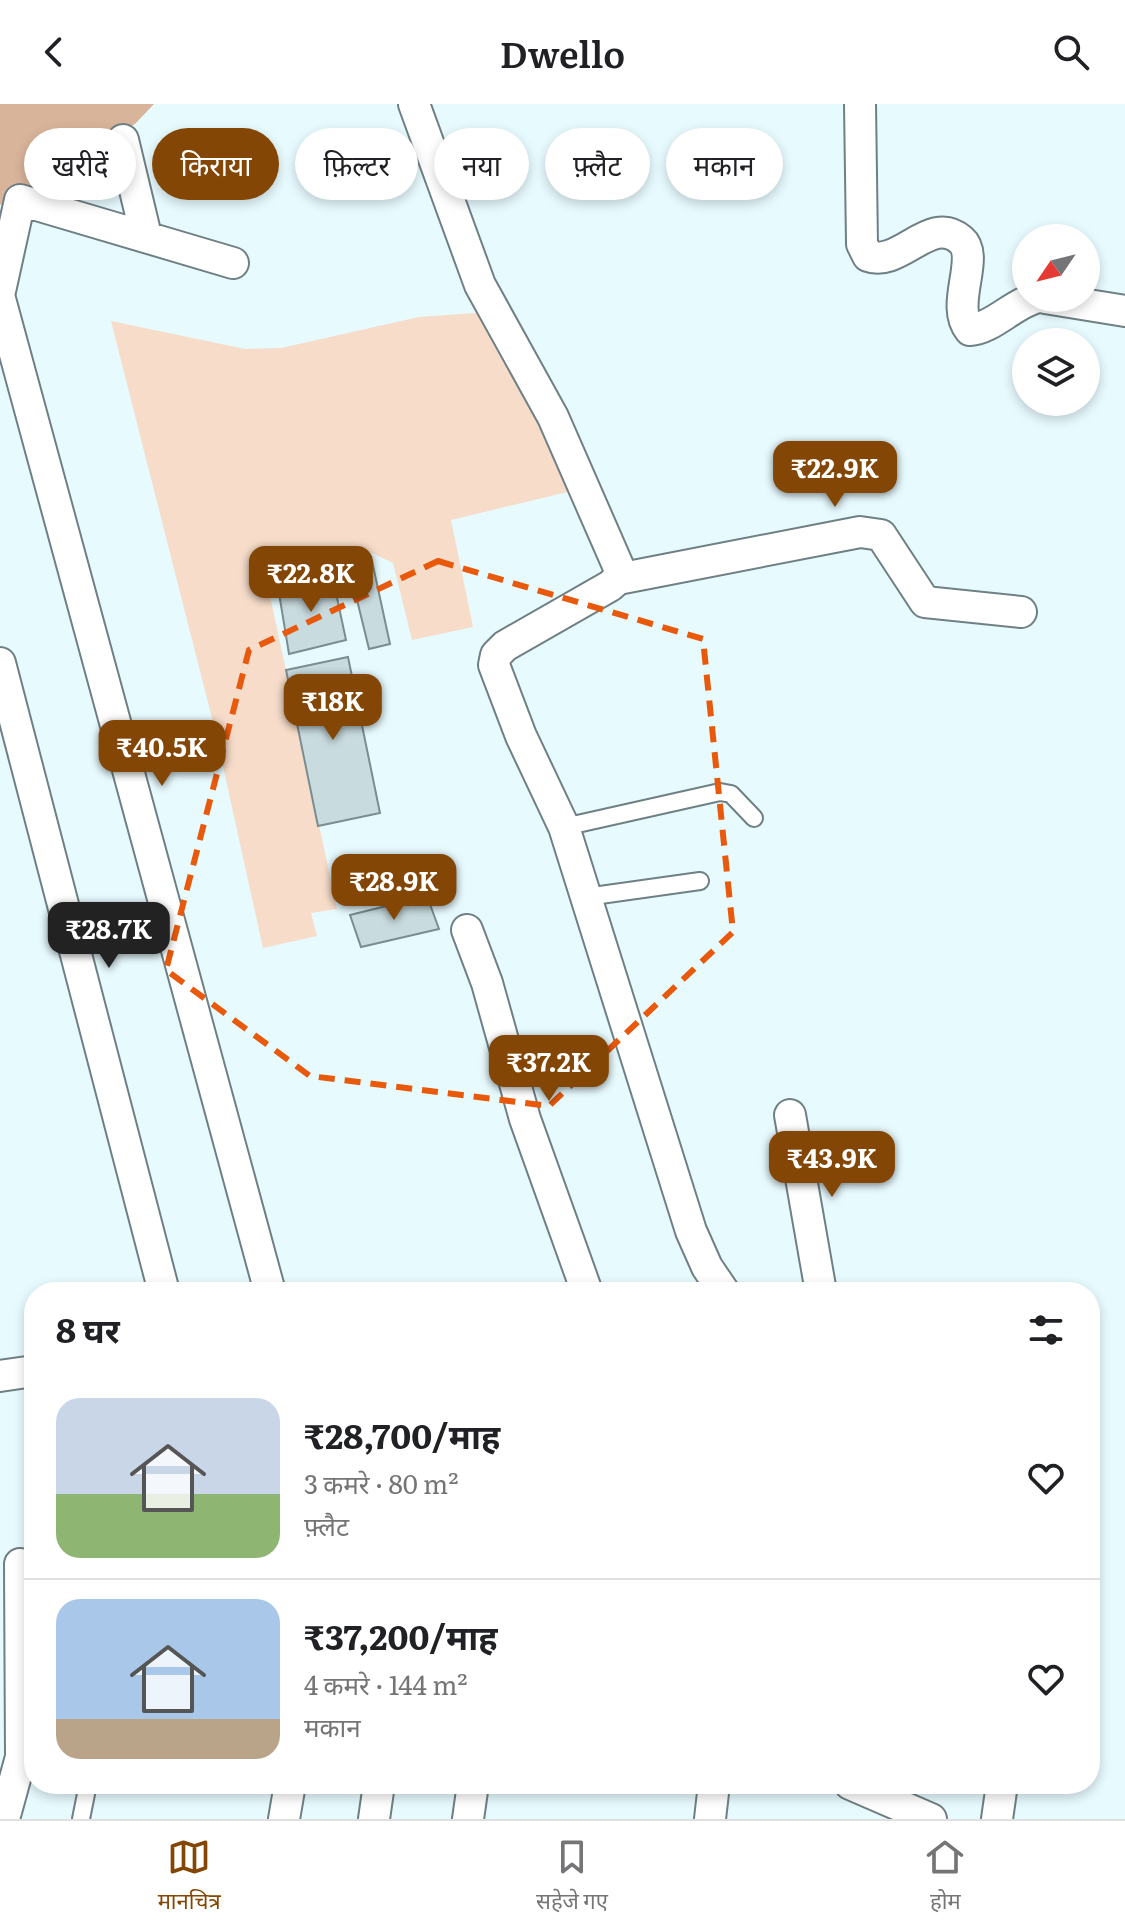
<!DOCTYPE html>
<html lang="hi">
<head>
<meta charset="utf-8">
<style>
  body { margin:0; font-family:Literata,"Noto Sans Devanagari",serif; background:#f2f2f2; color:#202124; height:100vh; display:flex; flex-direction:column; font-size:30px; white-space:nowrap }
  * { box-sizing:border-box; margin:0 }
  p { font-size:26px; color:#757577 }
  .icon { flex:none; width:44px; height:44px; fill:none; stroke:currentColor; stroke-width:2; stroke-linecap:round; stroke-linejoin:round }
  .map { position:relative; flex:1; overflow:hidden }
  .sheet { position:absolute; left:24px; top:1178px; width:1076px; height:512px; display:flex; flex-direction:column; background:#fff; border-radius:32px; box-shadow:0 4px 12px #0003 }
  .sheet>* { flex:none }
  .banner { position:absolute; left:24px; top:24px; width:1078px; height:72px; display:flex; gap:16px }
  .needle { width:52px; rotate:235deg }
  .tools { position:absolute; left:1012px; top:120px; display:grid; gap:16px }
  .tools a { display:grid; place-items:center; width:88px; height:88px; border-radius:50%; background:#fff; box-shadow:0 4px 12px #0003; font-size:40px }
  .price { position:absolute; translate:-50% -68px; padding:0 18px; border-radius:16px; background:#834604; color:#fff; font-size:26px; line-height:52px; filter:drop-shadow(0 2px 4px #0008) }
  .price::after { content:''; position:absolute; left:50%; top:48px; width:24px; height:18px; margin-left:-12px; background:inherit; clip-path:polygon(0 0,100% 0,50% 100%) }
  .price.selected { background:#222; color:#fff }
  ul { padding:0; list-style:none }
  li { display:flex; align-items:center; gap:24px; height:200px; padding:0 32px }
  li+li { border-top:2px solid #e0e0e0 }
  li span { display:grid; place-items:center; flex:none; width:224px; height:160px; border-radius:24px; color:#555 }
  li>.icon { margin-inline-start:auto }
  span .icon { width:96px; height:96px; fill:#fffc; stroke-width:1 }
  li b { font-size:34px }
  h2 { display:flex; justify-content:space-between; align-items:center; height:96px; padding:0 32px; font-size:34px }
  .pill { padding:0 28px; border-radius:36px; background:#fff; box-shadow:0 4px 12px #0003; font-size:28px; line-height:72px }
  .pill.selected { background:#834604; color:#fff }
  header { display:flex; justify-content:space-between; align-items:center; height:104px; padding:0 32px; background:#fff; font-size:36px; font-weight:600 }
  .dock { display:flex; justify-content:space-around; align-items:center; height:112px; border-top:2px solid #e0e0e0; background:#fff; font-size:22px; color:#757577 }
  .dock a { display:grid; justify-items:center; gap:4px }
  .dock .selected { color:#834604 }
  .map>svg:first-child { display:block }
  .green { fill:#f6dcc9 }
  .forest { fill:#d8b49a }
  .building { fill:#c8dbdf; stroke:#7b8d91; stroke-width:2 }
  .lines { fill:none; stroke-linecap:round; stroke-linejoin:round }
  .service-casing { stroke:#6f8084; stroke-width:20 }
  .minor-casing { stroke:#6f8084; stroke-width:34 }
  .service { stroke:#fff; stroke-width:16 }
  .minor { stroke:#fff; stroke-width:30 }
  .marked { fill:none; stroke:#e8590c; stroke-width:6; stroke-dasharray:16 10; stroke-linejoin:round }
</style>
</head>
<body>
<header><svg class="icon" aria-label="back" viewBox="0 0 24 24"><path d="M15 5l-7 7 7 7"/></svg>Dwello<svg class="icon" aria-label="search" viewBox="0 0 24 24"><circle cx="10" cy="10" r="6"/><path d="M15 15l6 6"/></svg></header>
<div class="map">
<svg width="1125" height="1715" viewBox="0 0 1125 1715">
  <rect width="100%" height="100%" fill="#e7fafe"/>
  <!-- green -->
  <path class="green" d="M 489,208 L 576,386 L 451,416 L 473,523 L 412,536 L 393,459 L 368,447 L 267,478 L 337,805 L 311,809 L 317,832 L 263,844 L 215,626 L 111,217 L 245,245 L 281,244 L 419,213 Z"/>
  <!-- forest -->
  <path class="forest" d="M 0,0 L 154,0 L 135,20 L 0,101 Z"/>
  <!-- building -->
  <path class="building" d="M 372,457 L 390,540 L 369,545 L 349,463 Z
    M 332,470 L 346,536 L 289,550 L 278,483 Z
    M 348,553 L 380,709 L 318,722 L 286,566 Z
    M 427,792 L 439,825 L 361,843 L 350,811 Z"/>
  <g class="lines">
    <defs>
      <path id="service" d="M 564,723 L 720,688 L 731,690 L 754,714
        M 586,793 L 700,777
        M 81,1715 L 88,1680"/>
      <path id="minor" d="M 414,0 L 480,181 L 553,313 L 619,464 L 618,475 L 610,482 L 505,542 L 496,551 L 494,561 L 521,632 L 564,723 L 691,1127 L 707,1163 L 724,1188
        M 860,0 L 862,140 L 868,152 C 900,164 931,109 961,136 C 981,153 949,201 970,226 C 991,225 1012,201 1035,194
        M 123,36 L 146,132
        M 0,187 L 20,96 L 233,159
        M 1045,194 L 1125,207
        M 0,195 L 270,1188
        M 618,475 L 860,428 L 881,431 L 925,498 L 1021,508
        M 0,559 L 164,1188
        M 467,826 L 487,879 L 525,1015 L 587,1188
        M 790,1011 L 821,1188
        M 0,1272 L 34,1267
        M 850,1680 L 931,1715
        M 4,1715 L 21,1653 L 20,1460
        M 284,1715 L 290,1680
        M 374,1715 L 379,1680
        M 468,1715 L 473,1680
        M 710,1715 L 714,1680
        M 997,1715 L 1002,1680"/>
    </defs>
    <!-- service casing -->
    <use href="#service" class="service-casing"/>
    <!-- minor casing -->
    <use href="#minor" class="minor-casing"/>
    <!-- service -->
    <use href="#service" class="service"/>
    <!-- minor -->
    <use href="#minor" class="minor"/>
  </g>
  <!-- marked area -->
  <path class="marked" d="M 438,457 L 703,535 L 733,828 L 549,1002 L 310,972 L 166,866 L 249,546 Z"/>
</svg>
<div class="tools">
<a><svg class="needle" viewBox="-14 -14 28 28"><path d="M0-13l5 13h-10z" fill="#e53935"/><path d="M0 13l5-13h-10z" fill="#757577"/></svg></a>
<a><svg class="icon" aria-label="layers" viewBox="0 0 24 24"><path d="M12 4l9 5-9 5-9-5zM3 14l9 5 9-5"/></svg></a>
</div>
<b class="price" style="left:835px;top:405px">₹22.9K</b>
<b class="price" style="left:311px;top:510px">₹22.8K</b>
<b class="price" style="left:333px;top:638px">₹18K</b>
<b class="price" style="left:162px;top:684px">₹40.5K</b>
<b class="price" style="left:394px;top:818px">₹28.9K</b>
<b class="price selected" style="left:109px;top:866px">₹28.7K</b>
<b class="price" style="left:549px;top:999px">₹37.2K</b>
<b class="price" style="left:832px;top:1095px">₹43.9K</b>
<div class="banner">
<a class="pill">खरीदें</a>
<a class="pill selected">किराया</a>
<a class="pill">फ़िल्टर</a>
<a class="pill">नया</a>
<a class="pill">फ़्लैट</a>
<a class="pill">मकान</a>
</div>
<section class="sheet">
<h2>8 घर<svg class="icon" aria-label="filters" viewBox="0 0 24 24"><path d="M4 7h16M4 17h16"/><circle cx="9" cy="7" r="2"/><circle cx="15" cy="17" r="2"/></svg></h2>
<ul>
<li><span style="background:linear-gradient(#c9d6e8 60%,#8fb573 0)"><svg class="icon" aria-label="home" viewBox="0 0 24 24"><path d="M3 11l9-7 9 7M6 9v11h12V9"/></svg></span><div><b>₹28,700/माह</b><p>3 कमरे · 80 m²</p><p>फ़्लैट</p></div><svg class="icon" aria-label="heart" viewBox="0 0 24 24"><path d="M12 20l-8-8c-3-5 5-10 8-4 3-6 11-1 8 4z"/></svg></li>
<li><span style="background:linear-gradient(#a9c7e8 75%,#b9a48a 0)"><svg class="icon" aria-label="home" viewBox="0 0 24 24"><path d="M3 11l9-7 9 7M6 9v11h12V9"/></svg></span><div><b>₹37,200/माह</b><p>4 कमरे · 144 m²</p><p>मकान</p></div><svg class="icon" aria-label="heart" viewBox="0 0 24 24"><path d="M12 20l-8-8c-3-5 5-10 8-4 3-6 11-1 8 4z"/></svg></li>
</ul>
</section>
</div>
<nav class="dock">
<a class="selected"><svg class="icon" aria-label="map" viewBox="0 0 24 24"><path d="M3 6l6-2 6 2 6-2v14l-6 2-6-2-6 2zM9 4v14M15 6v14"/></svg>मानचित्र</a>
<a><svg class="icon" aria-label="saved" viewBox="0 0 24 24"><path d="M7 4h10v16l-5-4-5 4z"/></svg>सहेजे गए</a>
<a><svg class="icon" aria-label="home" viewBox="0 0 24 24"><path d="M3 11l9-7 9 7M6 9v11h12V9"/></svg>होम</a>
</nav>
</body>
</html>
